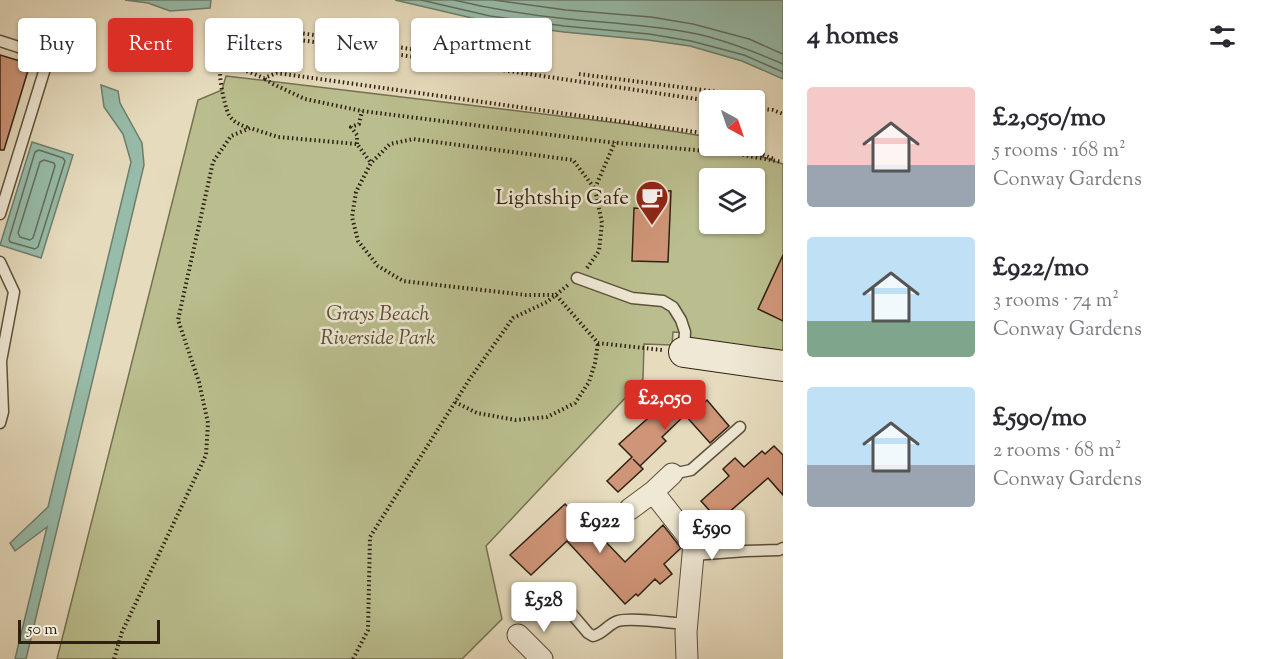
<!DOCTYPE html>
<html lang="en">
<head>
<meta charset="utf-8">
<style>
  body { margin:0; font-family:"Sorts Mill Goudy",serif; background:#f2f2f3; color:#2b2b33; height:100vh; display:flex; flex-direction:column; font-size:22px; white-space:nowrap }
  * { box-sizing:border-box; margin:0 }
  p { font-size:20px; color:#7c7c81 }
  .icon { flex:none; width:33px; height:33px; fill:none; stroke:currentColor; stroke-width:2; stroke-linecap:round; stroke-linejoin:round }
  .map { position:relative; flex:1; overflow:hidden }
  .sheet { display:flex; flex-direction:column; background:#fff; width:480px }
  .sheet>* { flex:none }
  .top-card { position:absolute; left:18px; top:18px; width:570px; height:54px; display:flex; gap:12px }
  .needle { width:39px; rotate:140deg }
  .fabs { position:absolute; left:699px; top:90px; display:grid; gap:12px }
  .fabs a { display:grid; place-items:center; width:66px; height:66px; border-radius:6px; background:#fff; box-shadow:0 2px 4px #0004; font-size:30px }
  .scale { position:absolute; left:18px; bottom:15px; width:142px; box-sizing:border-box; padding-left:6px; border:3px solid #2f2112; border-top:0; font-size:16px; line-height:21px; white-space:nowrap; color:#2f2112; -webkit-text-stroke:4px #efe8d4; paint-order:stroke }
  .price { position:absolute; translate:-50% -51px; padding:0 14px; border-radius:6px; background:#fff; color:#222; font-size:20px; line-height:39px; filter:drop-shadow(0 2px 3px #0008) }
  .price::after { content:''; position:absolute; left:50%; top:36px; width:18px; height:14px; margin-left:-9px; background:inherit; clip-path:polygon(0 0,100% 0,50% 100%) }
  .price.active { background:#d93025; color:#fff }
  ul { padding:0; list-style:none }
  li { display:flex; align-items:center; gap:18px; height:150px; padding:0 24px }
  li span { display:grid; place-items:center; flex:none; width:168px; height:120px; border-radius:6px; color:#555 }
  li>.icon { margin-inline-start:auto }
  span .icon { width:72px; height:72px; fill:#fffc; stroke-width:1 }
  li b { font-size:26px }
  h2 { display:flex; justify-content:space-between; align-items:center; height:72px; padding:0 24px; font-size:26px }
  .tag { padding:0 21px; border-radius:6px; background:#fff; box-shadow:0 2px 4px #0004; font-size:21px; line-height:54px }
  .tag.active { background:#d93025; color:#fff }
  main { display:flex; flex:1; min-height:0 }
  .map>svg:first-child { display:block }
  .green { fill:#babe8e; stroke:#747050; stroke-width:1.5; fill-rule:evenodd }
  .water { fill:#97bcaa; stroke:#6d7e6d; stroke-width:1.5 }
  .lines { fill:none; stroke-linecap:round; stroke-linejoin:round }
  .shore { stroke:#636e5e; stroke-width:1.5 }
  .building { fill:#cf9578; stroke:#2f2112; stroke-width:1.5 }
  .service-casing { stroke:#5d503d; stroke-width:13 }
  .minor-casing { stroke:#5d503d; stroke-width:23 }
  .secondary-casing { stroke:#2f2112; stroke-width:32 }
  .path { stroke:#2f2112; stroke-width:4; stroke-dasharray:1.5 3; stroke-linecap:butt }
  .service { stroke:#efe8d4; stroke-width:10 }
  .minor { stroke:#efe8d4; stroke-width:21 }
  .secondary { stroke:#efe8d4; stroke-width:30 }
  .labels { text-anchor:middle; stroke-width:5; stroke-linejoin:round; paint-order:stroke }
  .poi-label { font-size:21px; fill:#2f2112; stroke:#efe8d4; text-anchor:end }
  .park-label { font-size:21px; font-style:italic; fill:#595037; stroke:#efe8d4 }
</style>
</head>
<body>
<main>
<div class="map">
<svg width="783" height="659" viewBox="0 0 783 659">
  <rect width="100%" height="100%" fill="#e6dbbd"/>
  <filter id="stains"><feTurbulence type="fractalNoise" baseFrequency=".00333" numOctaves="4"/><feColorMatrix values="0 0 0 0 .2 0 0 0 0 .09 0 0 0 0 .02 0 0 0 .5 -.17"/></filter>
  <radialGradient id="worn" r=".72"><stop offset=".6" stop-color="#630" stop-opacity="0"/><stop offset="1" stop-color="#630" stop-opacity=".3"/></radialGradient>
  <!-- green -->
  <path class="green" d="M 226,76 L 626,124 L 709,137 L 710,146 L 747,146 L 751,148 L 762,157 L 783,164 L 783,355 L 688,347 L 689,333 L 673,332 L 672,345 L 644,344 L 643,379 L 486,546 L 502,619 L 462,659 L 57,659 L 198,100 L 222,90 ZM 710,178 L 754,178 L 754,224 L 710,224 Z"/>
  <!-- water -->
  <path class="water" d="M 125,0 L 211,0 L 210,8 L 170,11 L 148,3 Z
    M 395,0 L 783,0 L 783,79 L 742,61 L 690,46 L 648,40 L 564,32 L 489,22 Z
    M 101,85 L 118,91 L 120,103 L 142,143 L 144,165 L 26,659 L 15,659 L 47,527 L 15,551 L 10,543 L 48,507 L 131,162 L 123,134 L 104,107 Z
    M 32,142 L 73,155 L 41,258 L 0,245 Z"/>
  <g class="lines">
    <!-- shore -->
    <path class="shore" d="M 421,0 L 490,16 L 564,26 L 649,34 L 691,41 L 744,55 L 783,72
      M 454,0 C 491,9 529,15 568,19 C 609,23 651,25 692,33 C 723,39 753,51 783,64
      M 494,0 L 566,10 L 651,17 L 693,24 L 749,39 L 783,54
      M 39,150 L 63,158 L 65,161 L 38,247 L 35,249 L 10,242 L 9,239 L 35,152 Z
      M 44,160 L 54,163 L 55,166 L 33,238 L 30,240 L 20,237 L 18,233 L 40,162 Z"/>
  </g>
  <!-- building -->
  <path class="building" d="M 0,55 L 30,64 L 4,150 L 0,150 Z
    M 651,190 L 671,191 L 668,262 L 632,261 L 634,208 L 649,209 Z
    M 783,255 L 783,321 L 758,309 Z
    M 691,387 L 705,402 L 707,400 L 729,426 L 710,443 L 685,415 L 662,437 L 666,441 L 640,466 L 633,459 L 643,469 L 618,492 L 607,481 L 632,457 L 619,444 L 647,419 L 639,412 L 654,397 L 663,406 L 678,393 L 680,396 Z
    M 774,446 L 783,455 L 783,495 L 768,478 L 719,521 L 701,501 L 729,476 L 723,469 L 735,458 L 744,467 L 762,451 L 765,454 Z
    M 565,504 L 603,543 L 605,541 L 625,562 L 663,525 L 681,548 L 664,564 L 672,574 L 660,584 L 655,579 L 638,596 L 636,594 L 625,604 L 567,541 L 531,575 L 510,555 Z"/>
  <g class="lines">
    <defs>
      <path id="service" d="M 0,41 L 37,53 L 47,62 L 0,214
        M 0,262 L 14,292 L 1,361 L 3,412 L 0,423
        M 577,278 L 632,298 L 663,301 L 673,307 L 681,320 L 685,332 L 684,349
        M 672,474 L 691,470 L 740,427
        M 693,555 L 746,551 L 779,550 L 783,548
        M 560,600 L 588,633 L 593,636 C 603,634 608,624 618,621 C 632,617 670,623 686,624"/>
      <path id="minor" d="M 653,492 L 694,544 L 686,632 L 687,659
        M 630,509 L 653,492 L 672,474
        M 518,635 L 542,659"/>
      <path id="secondary" d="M 684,352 L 783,366"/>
    </defs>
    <!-- service casing -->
    <use href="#service" class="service-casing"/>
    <!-- minor casing -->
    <use href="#minor" class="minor-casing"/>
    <!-- secondary casing -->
    <use href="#secondary" class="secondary-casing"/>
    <!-- path -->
    <path class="path" d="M 272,29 L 425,51
      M 221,61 C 217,71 224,105 229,115 C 234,123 241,125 249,128
      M 579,74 L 726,93
      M 265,79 L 273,84 L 305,99 L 362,111 L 608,142 L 738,154 L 782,162
      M 710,101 L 267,35 L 236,43 L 215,58 L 264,78 L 277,73 L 710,134
      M 754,108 L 773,110 L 783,114
      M 357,144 L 357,135 L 351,127 L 359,124 L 362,111
      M 754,145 L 761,154 L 774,159
      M 595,188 L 615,142
      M 587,268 L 599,251 L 602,223 L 595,189 L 573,160 L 413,139 L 390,144 L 371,163 L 356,192 L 352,217 L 358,241 L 378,266 L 403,281 L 526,295 L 556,295 L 598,343 L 662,350
      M 455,402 L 477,413 L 516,420 L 547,417 L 575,403 L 589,382 L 595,363 L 598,343
      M 114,659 L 122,632 L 206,455 L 208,423 L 199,382 L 178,320 L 213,162 L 231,136 L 250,128 L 278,137 L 357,144 L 371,163
      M 353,659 L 368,630 L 370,537 L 469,380 L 513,318 L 547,302 L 568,285"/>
    <!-- service -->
    <use href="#service" class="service"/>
    <!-- minor -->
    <use href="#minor" class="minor"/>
    <!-- secondary -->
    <use href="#secondary" class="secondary"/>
  </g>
  <!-- icons -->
  <defs>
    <symbol id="cafe-pin" viewBox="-11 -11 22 30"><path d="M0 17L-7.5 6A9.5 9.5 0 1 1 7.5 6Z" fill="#8f2418" stroke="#efe8d4"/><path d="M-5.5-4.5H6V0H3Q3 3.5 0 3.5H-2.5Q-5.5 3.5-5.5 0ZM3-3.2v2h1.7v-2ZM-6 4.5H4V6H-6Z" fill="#fff"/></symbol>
  </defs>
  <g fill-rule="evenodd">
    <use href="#cafe-pin" x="633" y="178" width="38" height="52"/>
  </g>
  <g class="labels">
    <!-- poi labels -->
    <g class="poi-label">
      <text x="629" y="204">Lightship Cafe</text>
    </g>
    <!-- park labels -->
    <g class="park-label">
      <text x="378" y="320">Grays Beach<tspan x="378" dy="24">Riverside Park</tspan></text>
    </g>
  </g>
  <rect width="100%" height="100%" filter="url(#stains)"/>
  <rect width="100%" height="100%" fill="url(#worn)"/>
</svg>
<div class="fabs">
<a><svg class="needle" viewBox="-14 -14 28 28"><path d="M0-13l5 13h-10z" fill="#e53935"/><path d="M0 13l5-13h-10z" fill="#7c7c81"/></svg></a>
<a><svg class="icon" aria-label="layers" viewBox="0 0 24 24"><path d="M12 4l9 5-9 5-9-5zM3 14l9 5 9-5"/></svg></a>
</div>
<div class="scale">50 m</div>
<b class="price active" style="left:665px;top:431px">£2,050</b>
<b class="price" style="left:600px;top:554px">£922</b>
<b class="price" style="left:712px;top:561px">£590</b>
<b class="price" style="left:544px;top:633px">£528</b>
<div class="top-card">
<a class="tag">Buy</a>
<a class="tag active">Rent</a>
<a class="tag">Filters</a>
<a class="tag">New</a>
<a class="tag">Apartment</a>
</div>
</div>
<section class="sheet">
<h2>4 homes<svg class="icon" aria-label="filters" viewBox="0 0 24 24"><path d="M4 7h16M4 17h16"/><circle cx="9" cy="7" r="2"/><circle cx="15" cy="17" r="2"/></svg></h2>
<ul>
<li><span style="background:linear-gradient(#f6c9c9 65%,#9aa5b1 0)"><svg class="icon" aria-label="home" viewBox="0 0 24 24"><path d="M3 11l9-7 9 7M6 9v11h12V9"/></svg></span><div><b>£2,050/mo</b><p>5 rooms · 168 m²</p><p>Conway Gardens</p></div></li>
<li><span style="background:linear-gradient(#bfe0f5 70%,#7fa58c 0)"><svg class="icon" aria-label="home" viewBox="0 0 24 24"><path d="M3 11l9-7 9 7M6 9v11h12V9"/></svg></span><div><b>£922/mo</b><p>3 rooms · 74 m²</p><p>Conway Gardens</p></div></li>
<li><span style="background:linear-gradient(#bfe0f5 65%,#9aa5b1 0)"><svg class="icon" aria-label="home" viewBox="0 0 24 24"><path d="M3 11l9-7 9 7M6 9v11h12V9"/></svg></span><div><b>£590/mo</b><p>2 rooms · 68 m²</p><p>Conway Gardens</p></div></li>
</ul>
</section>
</main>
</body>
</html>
